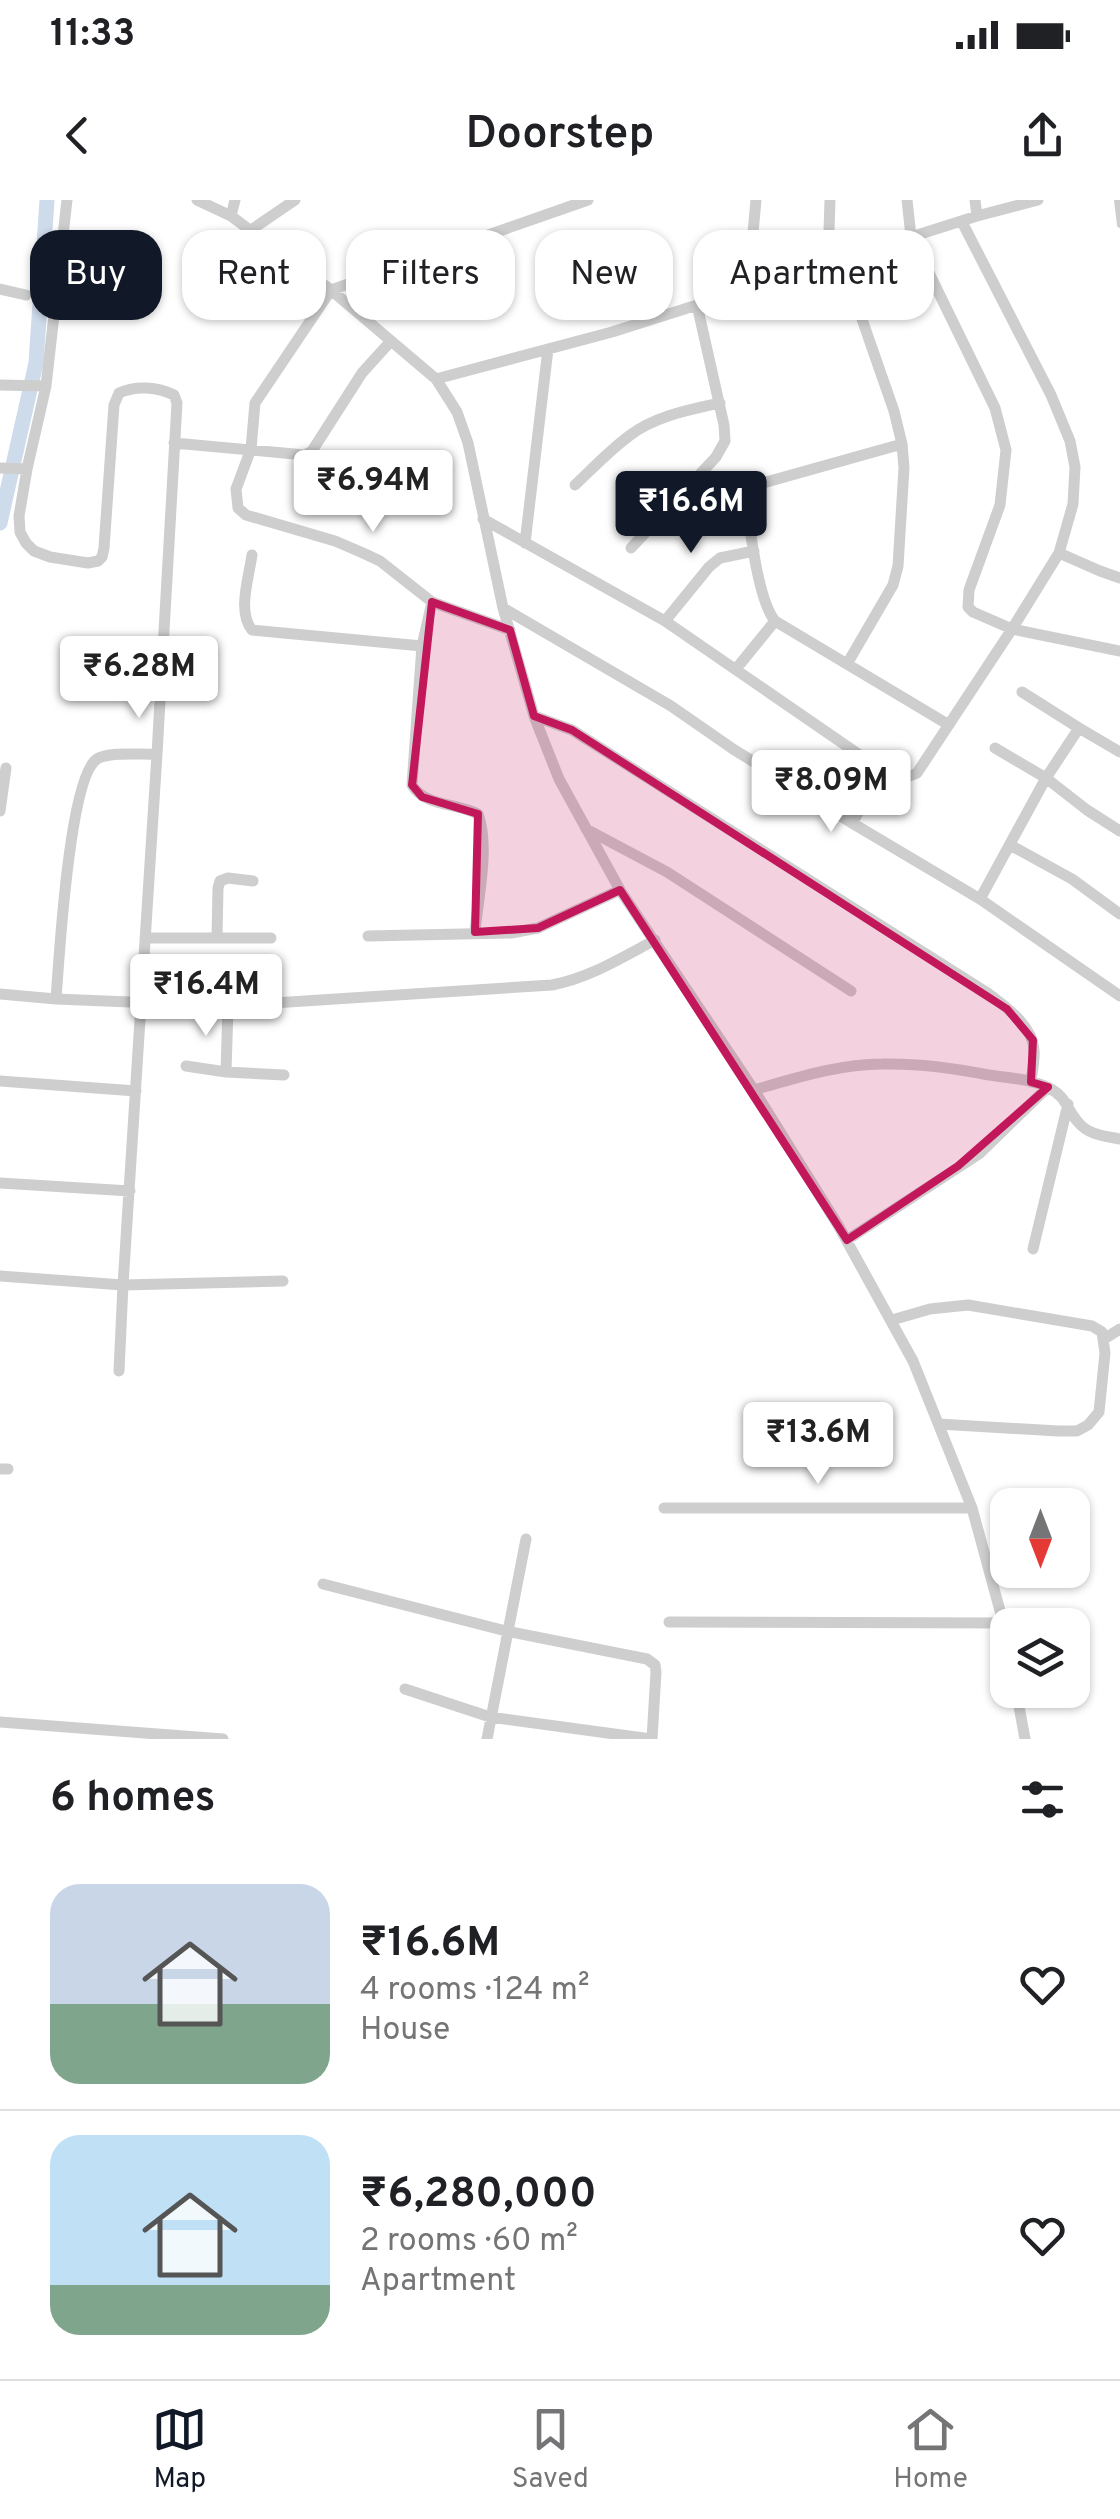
<!DOCTYPE html>
<html lang="en">
<head>
<meta charset="utf-8">
<style>
  body { margin:0; font-family:Overpass,sans-serif; background:#f6f6f6; color:#202124; height:100vh; display:flex; flex-direction:column; font-size:38px; white-space:nowrap }
  * { box-sizing:border-box; margin:0 }
  p { font-size:32px; color:#757577 }
  .icon { flex:none; width:55px; height:55px; fill:none; stroke:currentColor; stroke-width:2; stroke-linecap:round; stroke-linejoin:round }
  .map { position:relative; height:1539px; overflow:hidden }
  .details { display:flex; flex-direction:column; background:#fff; flex:1 }
  .details>* { flex:none }
  .hud { position:absolute; left:30px; top:30px; width:1060px; height:90px; display:flex; gap:20px }
  .needle { width:65px; rotate:180deg }
  .buttons { position:absolute; left:990px; top:1288px; display:grid; gap:20px }
  .buttons a { display:grid; place-items:center; width:100px; height:100px; border-radius:20px; background:#fff; box-shadow:0 2px 8px #0004; font-size:50px }
  .price { position:absolute; translate:-50% -85px; padding:0 22px; border-radius:10px; background:#fff; color:#222; font-size:32px; line-height:65px; filter:drop-shadow(0 2px 5px #0008) }
  .price::after { content:''; position:absolute; left:50%; top:60px; width:30px; height:22px; margin-left:-15px; background:inherit; clip-path:polygon(0 0,100% 0,50% 100%) }
  .price.on { background:#111827; color:#fff }
  ul { padding:0; list-style:none }
  li { display:flex; align-items:center; gap:30px; height:250px; padding:0 50px }
  li+li { border-top:2px solid #e0e0e0 }
  li span { display:grid; place-items:center; flex:none; width:280px; height:200px; border-radius:30px; color:#555 }
  li>.icon { margin-inline-start:auto }
  span .icon { width:120px; height:120px; fill:#fffc; stroke-width:1 }
  li b { font-size:42px }
  h2 { display:flex; justify-content:space-between; align-items:center; height:120px; padding:0 50px; font-size:42px }
  .pill { padding:0 35px; border-radius:30px; background:#fff; box-shadow:0 2px 8px #0004; font-size:35px; line-height:90px }
  .pill.on { background:#111827; color:#fff }
  .status { display:flex; justify-content:space-between; align-items:center; height:70px; padding:0 50px; background:#fff; direction:ltr }
  .status svg { height:28px; fill:currentColor }
  header { display:flex; justify-content:space-between; align-items:center; height:130px; padding:0 50px; background:#fff; font-size:45px; font-weight:600 }
  .dock { display:flex; justify-content:space-around; align-items:center; height:140px; border-top:2px solid #e0e0e0; background:#fff; font-size:28px; color:#757577 }
  .dock a { display:grid; justify-items:center; gap:5px }
  .dock .on { color:#111827 }
  .map>svg:first-child { display:block }
  .lines { fill:none; stroke-linecap:round; stroke-linejoin:round }
  .canal { stroke:#cedbeb; stroke-width:15 }
  .lane { stroke:#cecece; stroke-width:6 }
  .street { stroke:#cecece; stroke-width:11 }
  .marked { fill:#c2185b; fill-opacity:0.2; stroke:#c2185b; stroke-width:8; stroke-linejoin:round }
</style>
</head>
<body>
<div class="status"><b>11:33</b><svg viewBox="0 0 49 12"><path d="M0 12V9h3v3zM5 12V6h3v6zM10 12V3h3v9zM15 12V0h3v12zM26 1h20v11H26zM47 4h2v5h-2z"/></svg></div>
<header><svg class="icon" aria-label="back" viewBox="0 0 24 24"><path d="M15 5l-7 7 7 7"/></svg>Doorstep<svg class="icon" aria-label="share" viewBox="0 0 24 24"><path d="M12 15V3M7 8l5-5 5 5M5 13v7h14v-7"/></svg></header>
<div class="map">
<svg width="1120" height="1539" viewBox="0 0 1120 1539">
  <rect width="100%" height="100%" fill="#fff"/>
  <g class="lines">
    <!-- canal -->
    <path class="canal" d="M 0,323 L 36,163 L 47,0"/>
    <!-- lane -->
    <path class="lane" d="M 1117,0 L 1120,25"/>
    <!-- street -->
    <path class="street" d="M 197,0 L 231,16 L 331,90 L 436,179 L 457,212 L 468,243 L 503,408 L 534,516 L 559,579 L 620,690 L 754,890 L 838,1025 L 913,1161 L 972,1308 L 1008,1440
      M 975,0 L 977,16
      M 231,16 L 235,0
      M 962,22 L 1051,195 L 1070,241 L 1075,267 L 1073,304 L 1059,353 L 1012,429 L 1120,451
      M 251,30 L 295,0
      M 841,59 L 894,211 L 902,244 L 904,268 L 898,366 L 893,385 L 847,464
      M 828,62 L 830,0
      M 748,87 L 756,0
      M 0,89 L 26,95
      M 436,179 L 612,132 L 977,16 L 1038,0
      M 0,185 L 46,186
      M 174,243 L 305,255 L 312,251 L 362,173 L 390,142
      M 902,244 L 756,285 L 750,290 L 747,298 C 749,327 758,400 775,421 L 949,525
      M 0,268 L 27,269
      M 575,285 C 592,269 610,250 629,236 C 655,216 689,210 720,203
      M 483,319 L 665,421 L 896,580
      M 525,343 L 548,149
      M 631,348 L 716,257 L 725,241 L 724,225 L 697,105
      M 1059,353 L 1100,371 L 1120,378
      M 252,355 C 249,377 237,412 252,430 L 422,446
      M 432,402 L 422,446 L 412,585 C 424,606 457,603 478,614 C 490,647 478,697 475,732
      M 503,408 L 671,506 L 733,549 L 852,623 L 980,699 L 1046,578 L 1079,528 L 1120,552
      M 665,421 L 709,367 L 720,358 L 754,351
      M 510,430 L 432,402 L 380,361 L 363,353 L 335,341 L 246,315 L 238,308 L 236,289 L 251,249 L 255,203 L 331,90 L 588,0
      M 736,469 L 775,421
      M 1022,492 L 1079,528
      M 534,516 L 572,530 L 989,794 C 1006,807 1033,826 1034,850 C 1035,860 1032,871 1031,882
      M 995,548 L 1046,578 L 1087,610 L 1120,631
      M 0,611 L 6,568
      M 852,623 C 860,611 869,589 884,582 C 895,578 906,579 917,573 L 1012,429 L 973,412 L 968,407 L 969,390 L 1000,305 L 1006,250 L 995,208 L 911,36 L 907,0
      M 586,629 L 667,672 L 851,791
      M 1010,645 L 1072,679 L 1120,714
      M 980,699 L 1120,796
      M 368,736 L 511,733 L 538,728 L 620,690
      M 217,737 L 218,688 L 220,681 L 228,678 L 253,681
      M 145,738 L 271,738
      M 0,794 L 56,799 L 228,806 L 552,785 C 589,778 621,758 655,740
      M 56,799 C 59,760 69,577 97,559 C 109,551 142,555 157,554
      M 186,866 L 226,872 L 284,875
      M 226,872 L 228,806
      M 0,881 L 136,891
      M 754,890 C 796,878 839,864 882,864 C 918,863 954,868 989,875 C 1009,878 1031,879 1049,888 C 1066,896 1067,910 1078,922 C 1088,935 1105,936 1120,939
      M 0,983 L 130,991
      M 847,1040 L 979,954 L 1048,887
      M 1033,1049 L 1068,904
      M 0,1076 L 123,1085 L 157,554 L 177,203 L 174,195 C 158,187 136,185 119,193 L 114,205 L 104,348 L 102,357 L 98,361 L 88,363 L 50,357 L 34,351 L 26,343 L 20,332 L 19,316 L 27,269 L 46,186 L 67,0
      M 892,1120 L 930,1109 L 968,1105 L 1092,1126 L 1102,1132 L 1105,1153 L 1099,1212 L 1088,1225 L 1077,1231 L 1058,1231 L 939,1224
      M 1104,1139 L 1120,1129
      M 119,1171 L 123,1085 L 283,1081
      M 0,1269 L 8,1269
      M 664,1308 L 972,1308
      M 323,1384 L 506,1431 L 647,1459 L 655,1465 L 656,1472 L 652,1539
      M 669,1422 L 1004,1423
      M 405,1489 L 490,1517 L 651,1539
      M 1016,1490 L 1025,1539
      M 0,1522 L 223,1539
      M 487,1539 L 526,1339"/>
  </g>
  <!-- marked area -->
  <path class="marked" d="M 432,402 L 510,430 L 534,516 L 572,530 L 1007,809 L 1033,840 L 1031,882 L 1048,887 L 958,966 L 847,1040 L 620,690 L 538,728 L 475,732 L 478,614 L 422,597 L 412,585 Z"/>
</svg>
<div class="buttons">
<a><svg class="needle" viewBox="-14 -14 28 28"><path d="M0-13l5 13h-10z" fill="#e53935"/><path d="M0 13l5-13h-10z" fill="#757577"/></svg></a>
<a><svg class="icon" aria-label="layers" viewBox="0 0 24 24"><path d="M12 4l9 5-9 5-9-5zM3 14l9 5 9-5"/></svg></a>
</div>
<b class="price" style="left:373px;top:335px">₹6.94M</b>
<b class="price on" style="left:691px;top:356px">₹16.6M</b>
<b class="price" style="left:139px;top:521px">₹6.28M</b>
<b class="price" style="left:831px;top:635px">₹8.09M</b>
<b class="price" style="left:206px;top:839px">₹16.4M</b>
<b class="price" style="left:818px;top:1287px">₹13.6M</b>
<div class="hud">
<a class="pill on">Buy</a>
<a class="pill">Rent</a>
<a class="pill">Filters</a>
<a class="pill">New</a>
<a class="pill">Apartment</a>
</div>
</div>
<section class="details">
<h2>6 homes<svg class="icon" aria-label="filters" viewBox="0 0 24 24"><path d="M4 7h16M4 17h16"/><circle cx="9" cy="7" r="2"/><circle cx="15" cy="17" r="2"/></svg></h2>
<ul>
<li><span style="background:linear-gradient(#c9d6e8 60%,#7fa58c 0)"><svg class="icon" aria-label="home" viewBox="0 0 24 24"><path d="M3 11l9-7 9 7M6 9v11h12V9"/></svg></span><div><b>₹16.6M</b><p>4 rooms · 124 m²</p><p>House</p></div><svg class="icon" aria-label="heart" viewBox="0 0 24 24"><path d="M12 20l-8-8c-3-5 5-10 8-4 3-6 11-1 8 4z"/></svg></li>
<li><span style="background:linear-gradient(#bfe0f5 75%,#7fa58c 0)"><svg class="icon" aria-label="home" viewBox="0 0 24 24"><path d="M3 11l9-7 9 7M6 9v11h12V9"/></svg></span><div><b>₹6,280,000</b><p>2 rooms · 60 m²</p><p>Apartment</p></div><svg class="icon" aria-label="heart" viewBox="0 0 24 24"><path d="M12 20l-8-8c-3-5 5-10 8-4 3-6 11-1 8 4z"/></svg></li>
</ul>
</section>
<nav class="dock">
<a class="on"><svg class="icon" aria-label="map" viewBox="0 0 24 24"><path d="M3 6l6-2 6 2 6-2v14l-6 2-6-2-6 2zM9 4v14M15 6v14"/></svg>Map</a>
<a><svg class="icon" aria-label="saved" viewBox="0 0 24 24"><path d="M7 4h10v16l-5-4-5 4z"/></svg>Saved</a>
<a><svg class="icon" aria-label="home" viewBox="0 0 24 24"><path d="M3 11l9-7 9 7M6 9v11h12V9"/></svg>Home</a>
</nav>
</body>
</html>
